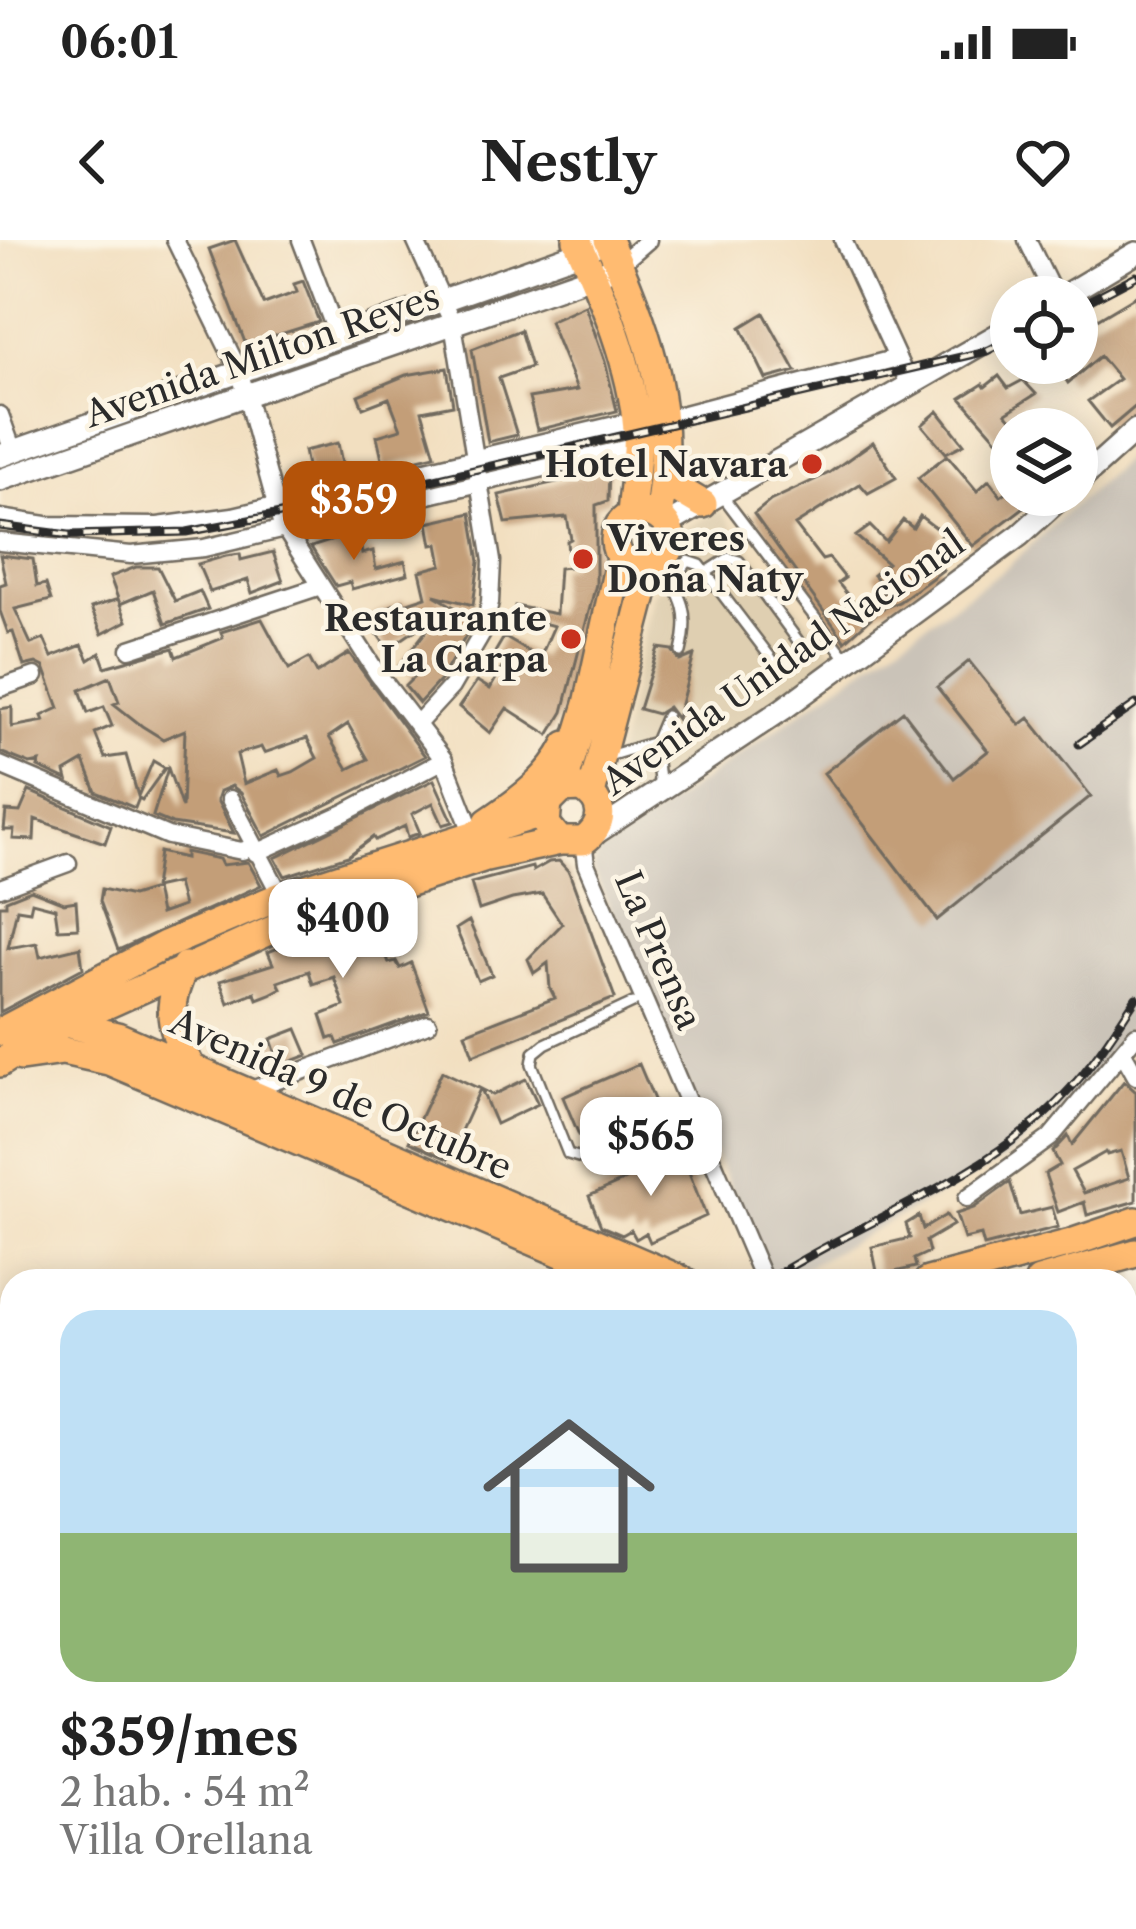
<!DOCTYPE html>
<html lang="es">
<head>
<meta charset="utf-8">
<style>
  body { margin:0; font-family:"Libre Caslon Text",serif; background:#f2f2f2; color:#222; height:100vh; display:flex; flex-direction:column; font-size:45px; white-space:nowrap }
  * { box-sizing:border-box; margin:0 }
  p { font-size:39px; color:#767676 }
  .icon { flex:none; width:66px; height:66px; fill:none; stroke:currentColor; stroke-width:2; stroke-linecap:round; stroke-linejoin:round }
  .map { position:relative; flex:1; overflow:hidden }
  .side { position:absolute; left:0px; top:1029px; width:1137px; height:660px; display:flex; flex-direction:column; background:#fff; border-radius:36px 36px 0 0; box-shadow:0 6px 30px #0003 }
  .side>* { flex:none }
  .controls { position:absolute; left:990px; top:36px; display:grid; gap:24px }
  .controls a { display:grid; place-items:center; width:108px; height:108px; border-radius:50%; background:#fff; box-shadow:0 6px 30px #0003; font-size:60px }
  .price { position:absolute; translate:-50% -102px; padding:0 27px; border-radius:24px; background:#fff; color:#222; font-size:39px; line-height:78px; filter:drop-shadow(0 3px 6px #0008) }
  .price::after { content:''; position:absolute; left:50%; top:72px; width:36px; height:27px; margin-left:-18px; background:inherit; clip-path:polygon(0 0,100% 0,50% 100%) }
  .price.on { background:#b45309; color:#fff }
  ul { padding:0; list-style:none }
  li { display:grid; align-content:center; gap:24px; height:636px; padding:0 60px }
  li+li { border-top:3px solid #e0e0e0 }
  li span { display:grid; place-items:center; height:372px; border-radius:36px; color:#555 }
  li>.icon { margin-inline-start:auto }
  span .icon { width:216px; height:216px; fill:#fffc; stroke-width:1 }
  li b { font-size:51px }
  .status { display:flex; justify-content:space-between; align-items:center; height:84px; padding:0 60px; background:#fff; direction:ltr }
  .status svg { height:33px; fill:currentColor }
  header { display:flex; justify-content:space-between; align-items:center; height:156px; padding:0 60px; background:#fff; font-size:54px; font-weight:800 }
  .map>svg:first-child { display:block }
  .built { fill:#dfcfb1 }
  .industrial { fill:#cac3b8 }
  .building { fill:#c39e78; fill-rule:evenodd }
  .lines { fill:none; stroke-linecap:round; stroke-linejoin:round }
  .service-casing { stroke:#716a5f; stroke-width:14 }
  .minor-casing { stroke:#716a5f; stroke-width:21 }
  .tertiary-casing { stroke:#716a5f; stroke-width:26 }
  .primary-casing { stroke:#716a5f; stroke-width:32 }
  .service { stroke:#fff; stroke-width:9 }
  .minor { stroke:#fff; stroke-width:16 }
  .tertiary { stroke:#fff; stroke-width:21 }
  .primary { stroke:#ffbb71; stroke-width:27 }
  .rail-casing { stroke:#2b2b2b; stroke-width:9 }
  .rail { stroke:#fcf5e5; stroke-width:4.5; stroke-dasharray:14; stroke-linecap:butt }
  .poi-dot { fill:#c8321e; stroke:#fcf5e5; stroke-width:4.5 }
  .labels { text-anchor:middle; stroke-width:9; stroke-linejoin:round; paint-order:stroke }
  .street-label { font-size:36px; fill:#2b2b2b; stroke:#fcf5e5 }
  .poi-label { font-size:36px; font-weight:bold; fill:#2b2b2b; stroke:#fcf5e5; text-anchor:end }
</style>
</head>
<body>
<div class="status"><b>06:01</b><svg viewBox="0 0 49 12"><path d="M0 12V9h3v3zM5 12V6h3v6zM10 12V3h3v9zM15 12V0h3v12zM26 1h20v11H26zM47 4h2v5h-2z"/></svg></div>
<header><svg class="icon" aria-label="back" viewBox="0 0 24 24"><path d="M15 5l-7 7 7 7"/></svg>Nestly<svg class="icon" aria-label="heart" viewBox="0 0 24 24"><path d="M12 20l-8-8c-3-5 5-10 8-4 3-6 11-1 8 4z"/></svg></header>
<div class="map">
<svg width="1136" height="1689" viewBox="0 0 1136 1689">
  <rect width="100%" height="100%" fill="#fcf5e5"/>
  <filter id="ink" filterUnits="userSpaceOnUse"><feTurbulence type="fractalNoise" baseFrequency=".00833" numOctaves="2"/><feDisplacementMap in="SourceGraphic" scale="24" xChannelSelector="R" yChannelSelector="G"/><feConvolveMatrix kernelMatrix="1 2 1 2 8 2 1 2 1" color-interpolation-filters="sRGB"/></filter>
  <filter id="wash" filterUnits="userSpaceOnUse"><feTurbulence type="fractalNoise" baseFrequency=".004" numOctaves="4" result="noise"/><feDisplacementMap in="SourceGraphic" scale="48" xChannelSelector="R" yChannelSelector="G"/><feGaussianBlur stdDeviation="2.7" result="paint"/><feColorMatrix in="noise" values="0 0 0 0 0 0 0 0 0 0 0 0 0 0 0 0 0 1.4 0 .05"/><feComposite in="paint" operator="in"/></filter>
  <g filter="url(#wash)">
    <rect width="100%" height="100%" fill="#f2dfc0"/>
    <!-- built -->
    <path class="built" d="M 721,271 L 839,419 L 617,572 L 607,547 L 621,502 L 653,355 L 679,327 L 684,288 Z
      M 1136,1025 L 1136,1689 L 1095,1689 L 1087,1677 L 1125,1677 L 1125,1041 L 1085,1041 Z
      M 596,1677 L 873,1677 L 856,1689 L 574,1689 Z"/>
    <!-- industrial -->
    <path class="industrial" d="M 1136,209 L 1136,778 L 1115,811 L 1062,871 L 1002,921 L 780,1041 L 770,1041 L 593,629 L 598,614 L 1006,328 Z"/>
    <g id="blocks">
      <!-- building -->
      <path class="building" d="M 235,0 L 264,64 L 297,52 L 294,44 L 303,41 L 319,82 L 246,105 L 209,9 Z
        M 1136,56 L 1136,166 L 1110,188 L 1088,161 L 1119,139 L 1100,116 L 1068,143 L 1055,123 L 1077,123 L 1077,91 Z
        M 585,65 L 605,122 L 617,171 L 537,190 L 529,158 L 577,150 L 549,81 Z
        M 764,73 L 796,131 L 766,139 L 741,87 Z
        M 520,90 L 531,127 L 499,138 L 517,195 L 488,202 L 472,109 Z
        M 447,128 L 453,165 L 422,171 L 435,215 L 384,227 L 377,196 L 401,189 L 389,158 L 363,168 L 358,155 L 406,135 Z
        M 999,136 L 1008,148 L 1023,140 L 1036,154 L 1006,173 L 1020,189 L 1011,189 L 1011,215 L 961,158 L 983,144 L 985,147 Z
        M 938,171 L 964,204 L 946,213 L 922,185 Z
        M 873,202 L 896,238 L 868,253 L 860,244 L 795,285 L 822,320 L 829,318 L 845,338 L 838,343 L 860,370 L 887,350 L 873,335 L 887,323 L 856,296 L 870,286 L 886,302 L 903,280 L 913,288 L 920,276 L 942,293 L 930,315 L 943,330 L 899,362 L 881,369 L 845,401 L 754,274 L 770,261 L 829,233 Z
        M 338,203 L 344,234 L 310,241 L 304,211 Z
        M 947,215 L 977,251 L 989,240 L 1001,256 L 1011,249 L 1011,255 L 1019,255 L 1027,265 L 973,306 L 918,238 Z
        M 609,230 L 608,261 L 596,265 L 596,344 L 563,472 L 549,495 L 507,468 L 490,493 L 459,467 L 477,441 L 490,449 L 506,421 L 494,414 L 504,397 L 540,418 L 554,386 L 513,375 L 515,366 L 556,374 L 559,328 L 569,327 L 567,301 L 571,299 L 567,277 L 506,283 L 499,255 Z
        M 471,273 L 479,322 L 473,365 L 434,355 L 471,377 L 471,387 L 441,439 L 419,463 L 405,446 L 414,437 L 399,426 L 440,373 L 388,409 L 366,378 L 403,360 L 405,364 L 426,357 L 420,331 L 442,325 L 438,304 L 432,305 L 428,283 Z
        M 358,292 L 362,314 L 373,311 L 376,329 L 405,321 L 408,334 L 352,349 L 350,342 L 336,346 L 311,307 Z
        M 273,312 L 283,341 L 252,353 L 248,340 L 210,352 L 198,324 L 226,316 L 240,314 L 241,320 Z
        M 0,315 L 33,319 L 37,346 L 46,344 L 51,360 L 15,369 L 31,404 L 44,399 L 52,417 L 82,405 L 89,420 L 100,413 L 105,427 L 173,408 L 176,417 L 223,398 L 221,392 L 262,379 L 289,429 L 309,418 L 317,433 L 349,413 L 425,516 L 264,596 L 241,553 L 232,546 L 220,551 L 217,560 L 234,593 L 172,584 L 153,576 L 168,528 L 182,568 L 185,490 L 163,499 L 142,486 L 114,464 L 119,462 L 110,437 L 80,450 L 88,473 L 104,467 L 112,486 L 95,493 L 105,518 L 126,515 L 138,556 L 153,521 L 165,528 L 142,560 L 139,558 L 135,568 L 96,552 L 84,521 L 65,532 L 67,540 L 38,527 L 40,522 L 30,524 L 0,512 L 0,469 L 12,467 L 12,487 L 44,481 L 42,476 L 59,468 L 44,427 L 36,423 L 24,426 L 13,392 L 8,393 L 0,371 L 0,345 L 6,343 ZM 348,484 L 368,519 L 348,529 L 329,497 ZM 307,498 L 317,518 L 293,532 L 281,536 L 278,530 L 244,544 L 237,514 L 261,507 L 264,513 Z
        M 136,327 L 158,327 L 175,361 L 200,351 L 208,369 L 165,384 L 153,350 L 120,364 L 110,337 Z
        M 118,359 L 127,381 L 102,394 L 91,368 Z
        M 658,408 L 672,410 L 680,421 L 694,415 L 677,479 L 668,467 L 657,474 L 639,469 Z
        M 969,421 L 1020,485 L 1029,478 L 1091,556 L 937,680 L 824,533 L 903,471 L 954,538 L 988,511 L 937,447 Z
        M 434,540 L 453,582 L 443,585 L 433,563 L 412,574 L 420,593 L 408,597 L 405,586 L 375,600 L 373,597 L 348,616 L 285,636 L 275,618 Z
        M 29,551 L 111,586 L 105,603 L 35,579 L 34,600 L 13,599 L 14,590 L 4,590 L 6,571 L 20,572 Z
        M 159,612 L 185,618 L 185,612 L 219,619 L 222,625 L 248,622 L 261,645 L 118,710 L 100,661 L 102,649 L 132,656 L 155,649 L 160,674 L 183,666 L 177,643 L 154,648 Z
        M 559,621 L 569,632 L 615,758 L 473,815 L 465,793 L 555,758 L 550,748 L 548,723 L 534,733 L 528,719 L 562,684 L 542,654 L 512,659 L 479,670 L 471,643 L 532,627 L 533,631 L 549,622 Z
        M 31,650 L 64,663 L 76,661 L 78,688 L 58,689 L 55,668 L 32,662 L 30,671 L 17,669 L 8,708 L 37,703 L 40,717 L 80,707 L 83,728 L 0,772 L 0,665 L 6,665 L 6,660 Z
        M 372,674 L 389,723 L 396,721 L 400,728 L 411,723 L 429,771 L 338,804 L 335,797 L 329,799 L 321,775 L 344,766 L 334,737 L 313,744 L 309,731 L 278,742 L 281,748 L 270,754 L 257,759 L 255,752 L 228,763 L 220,741 L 273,724 L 268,712 L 317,692 L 323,713 L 356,701 L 348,681 Z
        M 469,681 L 492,735 L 478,741 L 456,689 Z
        M 297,789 L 308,815 L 280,826 L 271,799 Z
        M 639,824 L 655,862 L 579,895 L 563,857 Z
        M 442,831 L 480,849 L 448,919 L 409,902 Z
        M 526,839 L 538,864 L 496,884 L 481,849 L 493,855 Z
        M 1124,841 L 1136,852 L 1136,961 L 1087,975 L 1084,962 L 1058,972 L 1045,934 L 1060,925 L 1053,912 L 1068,896 L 1072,905 ZM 1121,911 L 1129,938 L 1084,953 L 1072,931 L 1106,912 L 1107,915 Z
        M 680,909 L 706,976 L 650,1002 L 646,993 L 636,999 L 631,990 L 622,995 L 601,986 L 589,956 L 625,940 L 621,932 Z
        M 1010,942 L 1020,975 L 1052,967 L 1058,987 L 984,1006 L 981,995 L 964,999 L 956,974 L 974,968 Z
        M 946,975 L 953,985 L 926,1001 L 929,1012 L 914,1019 L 916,1027 L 878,1036 L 872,1007 L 910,998 L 906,984 L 919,976 L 923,989 Z"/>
    </g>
  </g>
  <g filter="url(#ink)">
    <use href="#blocks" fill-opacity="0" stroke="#716a5f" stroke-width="3"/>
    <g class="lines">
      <defs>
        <path id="service" d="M 721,254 L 848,421
          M 660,323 C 682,358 691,370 681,412
          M 672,343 L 688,321 L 700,325 L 774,422 L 780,426 L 799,416 L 799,402 L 739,321 L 729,318 L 707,332
          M 655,502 L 660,551
          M 605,517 L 655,502 L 666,476
          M 633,763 L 545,804 L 534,813 L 532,824 L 568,914 L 585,919 L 684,883
          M 1125,1071 L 1136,1068
          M 1125,1150 L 1136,1181
          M 1125,1248 L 1136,1245
          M 1125,1331 L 1136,1326
          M 590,1689 L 612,1677"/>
        <path id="minor" d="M 175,0 L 240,133 L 281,283 L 377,433 L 444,520 L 472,592
          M 301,0 L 338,97
          M 415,0 L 453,84 L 492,321 L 490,363 L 483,392 L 451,447 L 418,483
          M 843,0 L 910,146
          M 1027,0 L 1055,57
          M 619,25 L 648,0
          M 0,175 L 13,211
          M 665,179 L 897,118
          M 0,278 L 46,285 L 158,286 L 233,276 L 636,180
          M 0,302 L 131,315 L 204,308 L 637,206
          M 130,409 L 318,347
          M 0,448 L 35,436
          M 0,525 L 168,596 L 242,611 L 253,607
          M 230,559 L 281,656
          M 583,601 L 586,624 L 764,1041
          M 256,613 L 344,573 L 444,520
          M 0,648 L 68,623
          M 1123,813 L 1136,836
          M 246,852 L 428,784
          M 967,958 L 1050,898 L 1136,795
          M 1068,1677 L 1074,1689
          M 876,1689 L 893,1677"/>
        <path id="tertiary" d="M 1062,57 L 1136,13
          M 0,216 L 594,7
          M 0,240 L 606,31
          M 1077,243 L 1136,190
          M 666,285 L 1011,87
          M 593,595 L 783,469 L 1020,295 L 1064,255"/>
        <path id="primary" d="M 577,0 C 603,57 632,126 637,189 C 639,217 633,247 631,275
          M 608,0 C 650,93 677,173 658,276
          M 664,241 L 703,264
          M615 300a28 28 0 1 1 56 0a28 28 0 1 1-56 0Z
          M 562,549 L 588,464 L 620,318
          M 591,554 L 650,328
          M 488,582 C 519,561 550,539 567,505
          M 185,726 C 164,768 170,787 191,827
          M 32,775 L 117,796 L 684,1041
          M 0,792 L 165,705 L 281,656 L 545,572
          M 21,817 L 63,811 L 109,821 L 627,1041
          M 0,823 L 55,788 L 292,681 L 486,617 L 560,601 L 583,601 C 605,586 606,562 582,548 L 562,549 L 548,563 L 546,584 L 560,601
          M 928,1041 L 1071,1003 L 1136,981
          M 1039,1041 L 1136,1013"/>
      </defs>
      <!-- service casing -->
      <use href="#service" class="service-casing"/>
      <!-- minor casing -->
      <use href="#minor" class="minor-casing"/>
      <!-- tertiary casing -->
      <use href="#tertiary" class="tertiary-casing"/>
      <!-- primary casing -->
      <use href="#primary" class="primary-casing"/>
      <!-- service -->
      <use href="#service" class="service"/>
      <!-- minor -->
      <use href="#minor" class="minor"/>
      <!-- tertiary -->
      <use href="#tertiary" class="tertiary"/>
      <!-- primary -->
      <use href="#primary" class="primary"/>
      <defs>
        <path id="rail" d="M 1077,67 L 1136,36
          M 0,286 L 69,295 L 187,292 L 301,270 L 987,111 L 1011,99
          M 1079,504 L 1136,464
          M 767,1041 C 857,983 964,948 1045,874 C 1082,841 1109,800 1136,758
          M 265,1689 L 280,1677"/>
      </defs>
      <!-- rail casing -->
      <use href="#rail" class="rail-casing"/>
      <!-- rail -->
      <use href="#rail" class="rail"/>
    </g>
  </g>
  <!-- markers -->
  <g class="poi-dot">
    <circle cx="812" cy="224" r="12"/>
    <circle cx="583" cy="319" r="12"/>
    <circle cx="571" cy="399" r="12"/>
  </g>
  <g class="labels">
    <!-- street labels -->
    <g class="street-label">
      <text transform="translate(262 115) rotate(-19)" y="13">Avenida Milton Reyes</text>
      <text transform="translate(783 422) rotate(-35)" y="13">Avenida Unidad Nacional</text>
      <text transform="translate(659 710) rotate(67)" y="13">La Prensa</text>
      <text transform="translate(341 854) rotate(24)" y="13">Avenida 9 de Octubre</text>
    </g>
    <!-- poi labels -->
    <g class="poi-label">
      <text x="788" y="237">Hotel Navara</text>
      <text x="607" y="311" text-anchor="start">Viveres<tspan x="607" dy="41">Doña Naty</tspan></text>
      <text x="547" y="391">Restaurante<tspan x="547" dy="41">La Carpa</tspan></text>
    </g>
  </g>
</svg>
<div class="controls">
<a><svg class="icon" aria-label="locate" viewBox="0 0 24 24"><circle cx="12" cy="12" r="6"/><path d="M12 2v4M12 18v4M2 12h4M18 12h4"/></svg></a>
<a><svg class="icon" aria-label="layers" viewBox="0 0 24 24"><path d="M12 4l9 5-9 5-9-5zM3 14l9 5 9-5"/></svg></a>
</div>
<b class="price on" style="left:354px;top:323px">$359</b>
<b class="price" style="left:343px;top:741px">$400</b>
<b class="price" style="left:651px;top:959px">$565</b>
<section class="side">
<ul>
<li><span style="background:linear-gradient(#bfe0f5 60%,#8fb573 0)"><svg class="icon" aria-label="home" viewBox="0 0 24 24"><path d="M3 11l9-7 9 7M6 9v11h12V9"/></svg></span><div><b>$359/mes</b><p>2 hab. · 54 m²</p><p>Villa Orellana</p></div></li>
</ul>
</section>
</div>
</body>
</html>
